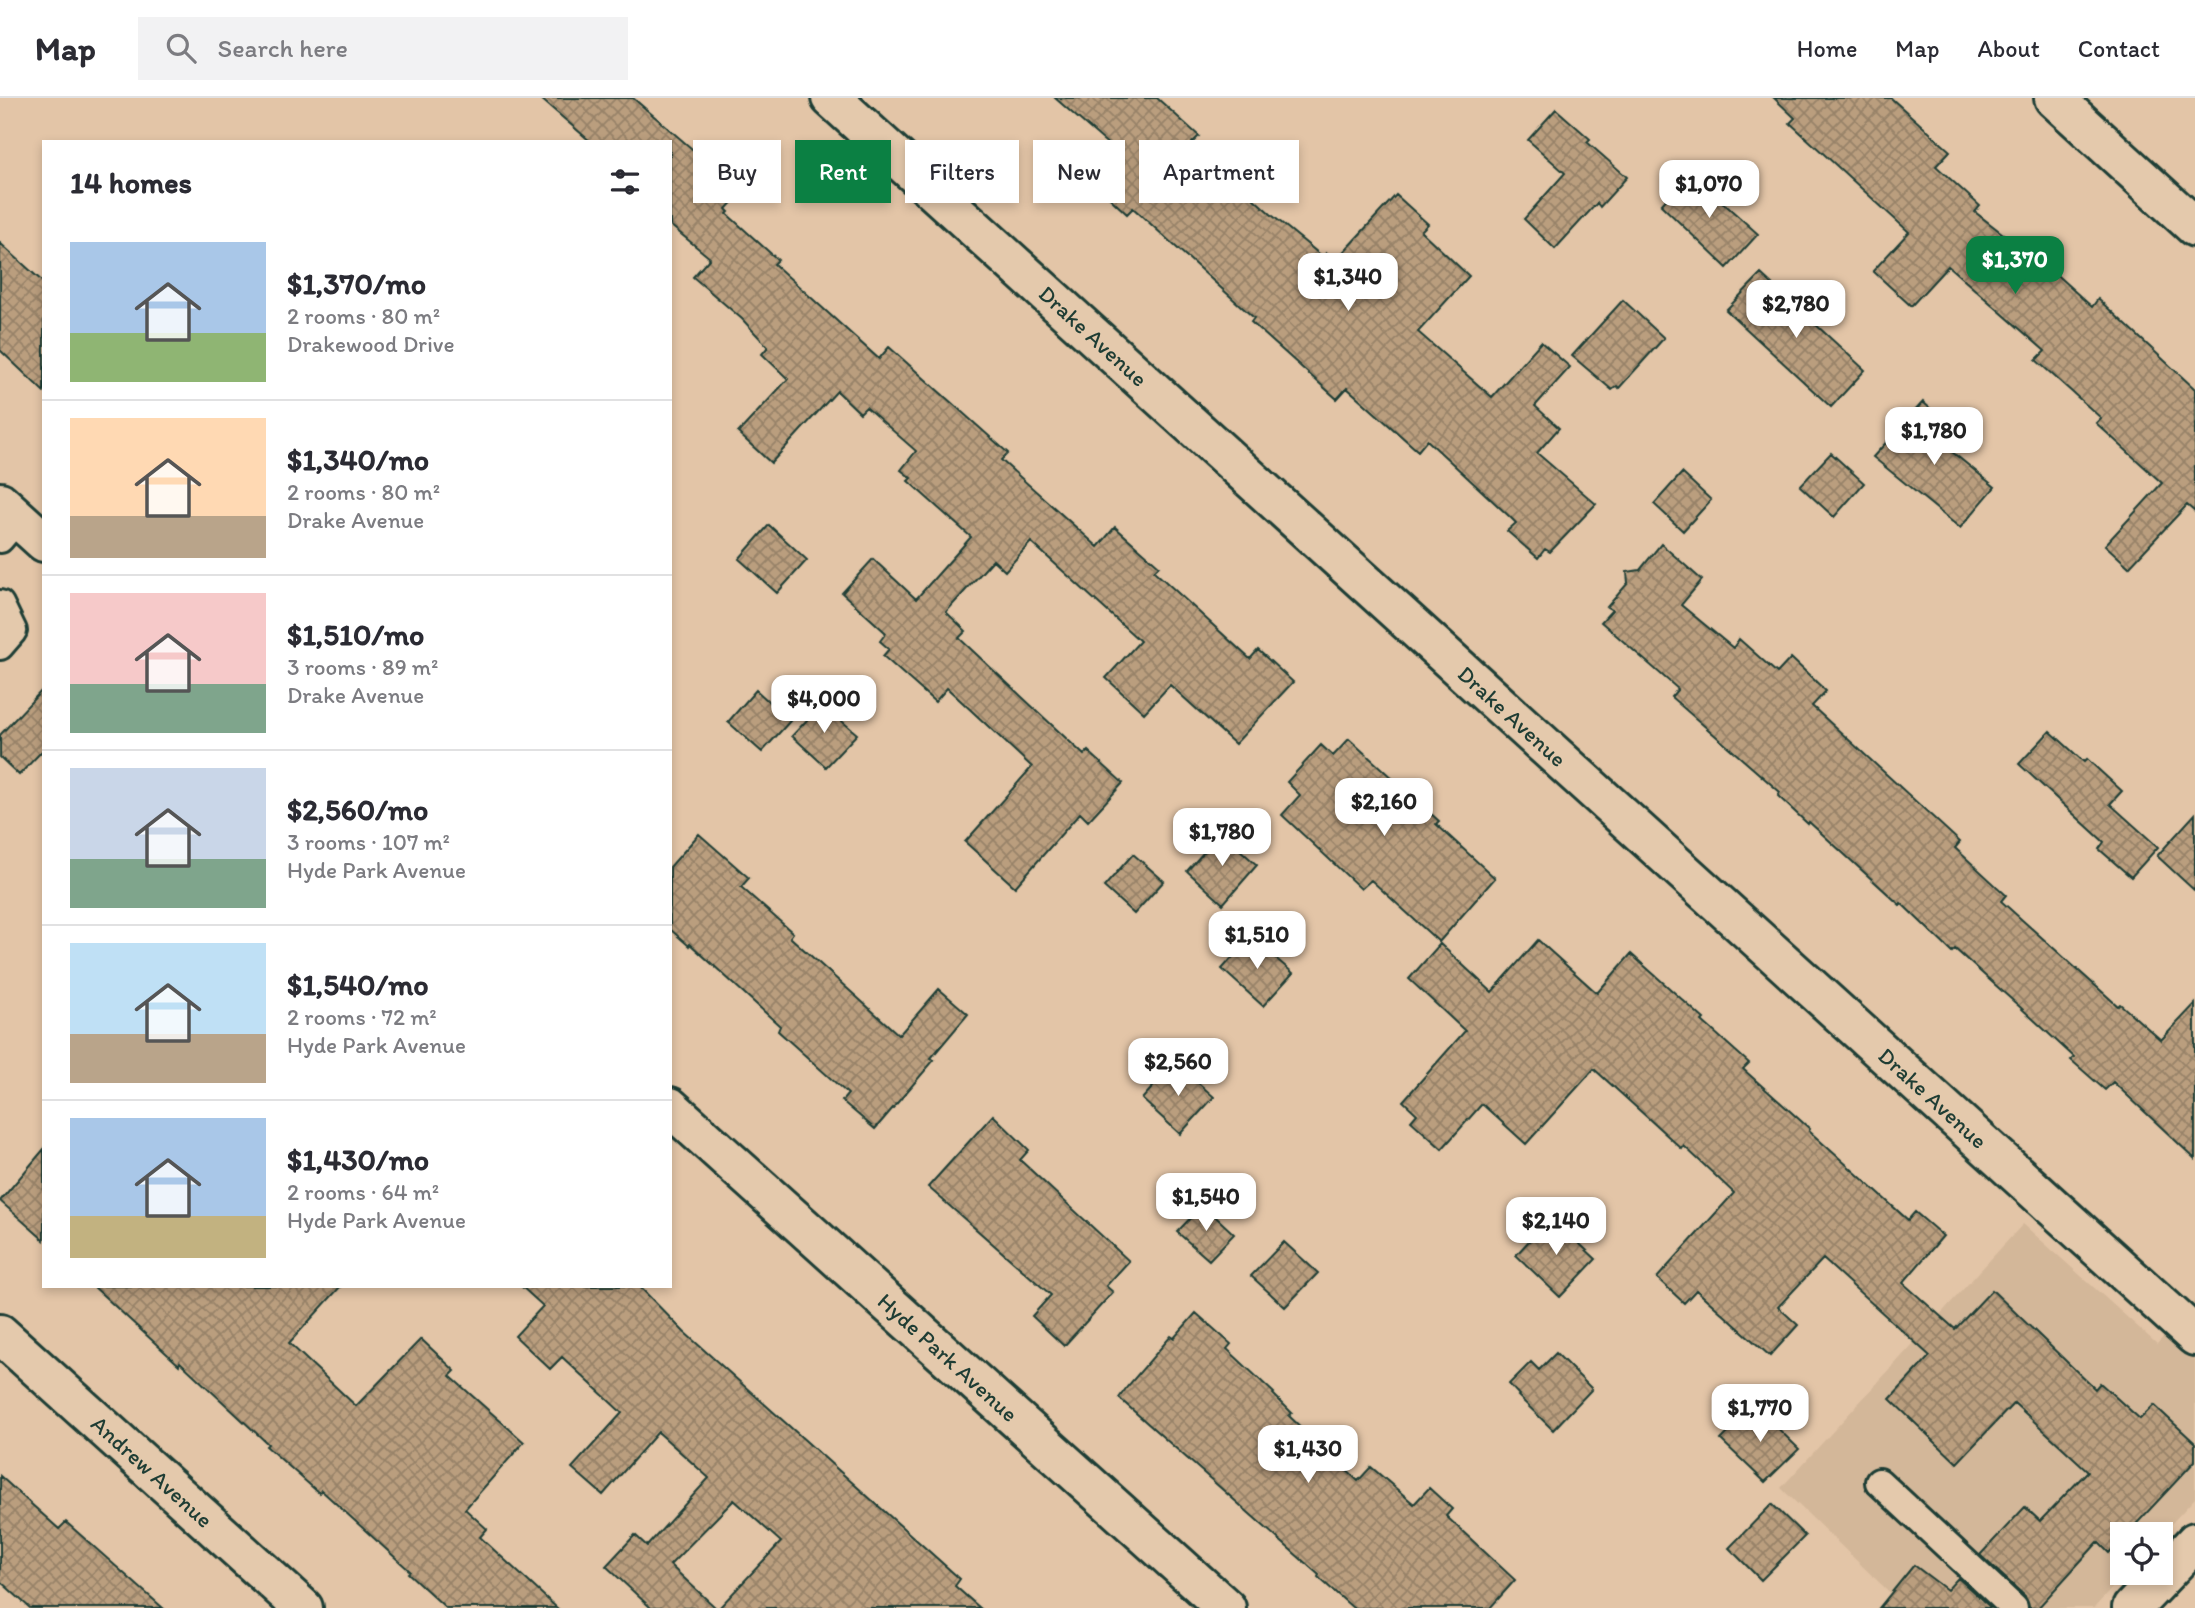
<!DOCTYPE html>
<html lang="en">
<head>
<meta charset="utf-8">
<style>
  body { margin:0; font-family:Itim,sans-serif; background:#f2f2f3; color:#2b2b33; height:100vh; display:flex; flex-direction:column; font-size:26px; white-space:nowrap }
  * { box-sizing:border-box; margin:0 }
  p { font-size:23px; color:#7c7c81 }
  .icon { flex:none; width:38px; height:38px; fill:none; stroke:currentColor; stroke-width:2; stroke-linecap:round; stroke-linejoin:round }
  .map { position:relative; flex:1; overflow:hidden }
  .panel { position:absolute; left:42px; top:42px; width:630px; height:1148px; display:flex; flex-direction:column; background:#fff; border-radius:0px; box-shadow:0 4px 10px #0003 }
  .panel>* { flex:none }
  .guide { position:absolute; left:693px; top:42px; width:665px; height:63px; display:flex; gap:14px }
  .buttons { position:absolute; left:2110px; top:1424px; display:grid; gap:14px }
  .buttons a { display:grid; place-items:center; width:63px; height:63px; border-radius:0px; background:#fff; box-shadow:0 4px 10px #0003; font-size:35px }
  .price { position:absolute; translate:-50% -60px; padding:0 16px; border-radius:14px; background:#fff; color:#222; font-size:23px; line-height:46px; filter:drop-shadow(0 2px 4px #0008) }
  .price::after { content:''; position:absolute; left:50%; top:42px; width:21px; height:16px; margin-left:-10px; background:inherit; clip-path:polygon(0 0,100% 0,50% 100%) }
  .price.selected { background:#0b8043; color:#fff }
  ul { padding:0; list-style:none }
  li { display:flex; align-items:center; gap:21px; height:175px; padding:0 28px }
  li+li { border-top:2px solid #e1e1e2 }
  li span { display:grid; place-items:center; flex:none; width:196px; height:140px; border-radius:0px; color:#555 }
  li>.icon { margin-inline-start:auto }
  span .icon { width:84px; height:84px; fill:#fffc; stroke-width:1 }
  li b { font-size:30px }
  h2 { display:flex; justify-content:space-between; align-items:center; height:84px; padding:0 28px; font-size:30px }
  .pill { padding:0 24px; border-radius:0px; background:#fff; box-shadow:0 4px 10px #0003; font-size:24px; line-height:63px }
  .pill.selected { background:#0b8043; color:#fff }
  header { display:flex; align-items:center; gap:42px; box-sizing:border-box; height:98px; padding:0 35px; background:#fff; border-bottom:2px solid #e1e1e2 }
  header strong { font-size:33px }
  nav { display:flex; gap:38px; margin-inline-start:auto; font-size:24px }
  .search { width:490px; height:63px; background:#f2f2f3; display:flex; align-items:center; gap:18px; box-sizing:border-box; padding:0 24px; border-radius:0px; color:#7c7c81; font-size:26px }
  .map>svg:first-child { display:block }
  .built { fill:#d3b799 }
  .building { fill:url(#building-cross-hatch); stroke:#1f3d34; stroke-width:2 }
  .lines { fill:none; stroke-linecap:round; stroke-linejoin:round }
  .service-casing { stroke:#1f3d34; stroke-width:32 }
  .minor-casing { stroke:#1f3d34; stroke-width:44 }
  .tertiary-casing { stroke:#1f3d34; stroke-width:44 }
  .service { stroke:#e4c9ac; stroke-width:26 }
  .minor { stroke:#e4c9ac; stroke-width:38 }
  .tertiary { stroke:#e4c9ac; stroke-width:38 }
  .labels { text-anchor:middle; stroke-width:5; stroke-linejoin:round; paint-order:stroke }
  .street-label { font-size:23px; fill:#1f3d34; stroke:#e4c9ac }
</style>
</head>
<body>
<header>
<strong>Map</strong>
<div class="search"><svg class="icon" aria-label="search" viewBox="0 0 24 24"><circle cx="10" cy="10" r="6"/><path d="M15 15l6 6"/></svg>Search here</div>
<nav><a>Home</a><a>Map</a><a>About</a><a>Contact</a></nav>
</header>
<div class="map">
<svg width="2195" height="1510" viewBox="0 0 2195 1510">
  <defs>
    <pattern id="building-cross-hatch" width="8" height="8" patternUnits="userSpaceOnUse" patternTransform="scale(1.75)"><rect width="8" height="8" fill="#ba9e7e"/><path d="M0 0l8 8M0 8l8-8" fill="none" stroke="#978268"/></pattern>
  </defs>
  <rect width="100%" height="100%" fill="#e3c5a7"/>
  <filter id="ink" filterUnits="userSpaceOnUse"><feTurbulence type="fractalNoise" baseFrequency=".0143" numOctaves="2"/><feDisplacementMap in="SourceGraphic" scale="14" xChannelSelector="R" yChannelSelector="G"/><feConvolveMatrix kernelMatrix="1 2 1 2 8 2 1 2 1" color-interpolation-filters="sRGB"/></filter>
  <g filter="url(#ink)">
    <!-- built -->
    <path class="built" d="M 2023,1126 L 2157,1246 L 2195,1203 L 2195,1400 L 2161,1437 L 2123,1437 L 2123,1475 L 2126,1475 L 2094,1510 L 1906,1510 L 1781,1390 Z"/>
    <!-- building -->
    <path class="building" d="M 540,0 L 633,0 L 706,63 L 715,54 L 750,85 L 726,111 L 729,114 L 727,116 L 778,162 L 774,166 L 879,261 L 889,249 L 1008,355 L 1001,362 L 1098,449 L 1115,429 L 1159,468 L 1154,473 L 1250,561 L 1258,552 L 1293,584 L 1235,646 L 1170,587 L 1144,615 L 1106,580 L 1140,543 L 1031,444 L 1005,473 L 993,462 L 946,514 L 966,533 L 959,540 L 1084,657 L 1088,653 L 1123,685 L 1088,723 L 1080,715 L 1015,789 L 965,744 L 1032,669 L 947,590 L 935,604 L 883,558 L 889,551 L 880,543 L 886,535 L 842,495 L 873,461 L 916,501 L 971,439 L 908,383 L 911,380 L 901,372 L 916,353 L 866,309 L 860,315 L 837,293 L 771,365 L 738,335 L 788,281 L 762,256 L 768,249 L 742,221 L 693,179 L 710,160 L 670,127 L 670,44 L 591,44 Z
      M 1055,0 L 1157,0 L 1199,38 L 1192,45 L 1273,118 L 1323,159 L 1326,155 L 1335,163 L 1396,97 L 1428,126 L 1421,133 L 1469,178 L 1418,234 L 1492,299 L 1541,244 L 1570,269 L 1535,308 L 1559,330 L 1537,355 L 1596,406 L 1550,454 L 1545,451 L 1538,460 L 1507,433 L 1516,425 L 1511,420 L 1427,342 L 1418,353 L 1347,290 L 1337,301 L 1251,224 L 1254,220 L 1133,110 L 1127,116 L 1101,92 L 1123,67 L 1115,60 L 1119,56 Z
      M 1774,0 L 1891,0 L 1950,53 L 1936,68 L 1980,108 L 1975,114 L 2025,153 L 2028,151 L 2092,209 L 2098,201 L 2195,291 L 2195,414 L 2187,407 L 2129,469 L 2105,447 L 2162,385 L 2096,325 L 2101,320 L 2036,262 L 2045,253 L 1948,168 L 1911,208 L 1873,173 L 1909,134 L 1790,25 L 1795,20 Z
      M 1556,11 L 1590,41 L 1587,44 L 1627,79 L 1600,109 L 1597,105 L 1555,151 L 1524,121 L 1565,75 L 1528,42 Z
      M 1690,75 L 1758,136 L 1727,170 L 1661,107 Z
      M 0,145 L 44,185 L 44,294 L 0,252 Z
      M 1761,176 L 1865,272 L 1831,309 L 1726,212 Z
      M 1623,202 L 1664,240 L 1619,290 L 1617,288 L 1612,292 L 1572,258 Z
      M 1923,304 L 1954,332 L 1941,345 L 1995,389 L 1960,430 L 1873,359 Z
      M 1831,355 L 1864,385 L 1834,419 L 1800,388 Z
      M 1682,375 L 1711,402 L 1683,433 L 1654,406 Z
      M 769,427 L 807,462 L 777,495 L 739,461 Z
      M 1661,446 L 1702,482 L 1681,507 L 1733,550 L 1739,541 L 1777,575 L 1791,560 L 1826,593 L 1812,608 L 1960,744 L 1955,750 L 2006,797 L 2001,803 L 2118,908 L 2120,906 L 2161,942 L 2195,906 L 2195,1061 L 2113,984 L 2105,992 L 2071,962 L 2074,959 L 2020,909 L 1955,851 L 1952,854 L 1901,805 L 1900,807 L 1809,724 L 1808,726 L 1778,698 L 1780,694 L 1671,599 L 1678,591 L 1601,524 L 1612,512 L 1607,509 L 1628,485 L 1627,474 L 1640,472 Z
      M 44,590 L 44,651 L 19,677 L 0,659 L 0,637 Z
      M 756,592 L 790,623 L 762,654 L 728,624 Z
      M 822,606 L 857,636 L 826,669 L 792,638 Z
      M 2050,633 L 2084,664 L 2087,661 L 2122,693 L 2110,706 L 2158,749 L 2131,779 L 2099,751 L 2104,744 L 2019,666 Z
      M 1349,641 L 1439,723 L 1436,726 L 1495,780 L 1439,844 L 1371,782 L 1361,791 L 1282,717 L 1300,697 L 1287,684 L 1321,647 L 1333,658 Z
      M 2195,716 L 2195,793 L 2157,758 Z
      M 1221,735 L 1257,767 L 1223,806 L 1187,773 Z
      M 699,736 L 749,780 L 741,789 L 793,835 L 790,839 L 899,937 L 939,891 L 968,916 L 931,960 L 934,962 L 875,1031 L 842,1003 L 848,996 L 778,933 L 780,928 L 690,846 L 689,848 L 670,831 L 670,769 Z
      M 1133,756 L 1164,783 L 1134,816 L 1104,789 Z
      M 1251,839 L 1293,875 L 1263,908 L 1222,871 Z
      M 1538,842 L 1597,895 L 1631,856 L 1704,921 L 1702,923 L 1749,965 L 1743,971 L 1810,1031 L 1809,1033 L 1908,1122 L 1915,1114 L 1943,1138 L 1903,1185 L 1955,1231 L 1992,1192 L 2095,1291 L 2100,1285 L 2140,1321 L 2154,1307 L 2195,1345 L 2195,1363 L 2126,1437 L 2123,1437 L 2123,1440 L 2109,1455 L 2098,1444 L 2038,1510 L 2029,1510 L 2025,1498 L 1980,1457 L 2025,1409 L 2040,1423 L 2088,1373 L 2014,1305 L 1957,1365 L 1890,1301 L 1930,1258 L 1823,1161 L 1778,1209 L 1798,1227 L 1770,1258 L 1696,1192 L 1684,1205 L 1657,1180 L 1734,1095 L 1684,1048 L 1682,1051 L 1594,971 L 1526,1046 L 1482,1006 L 1442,1051 L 1411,1023 L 1417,1016 L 1403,1003 L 1465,933 L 1409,881 L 1440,846 L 1492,894 Z
      M 1175,964 L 1214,999 L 1180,1036 L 1142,1001 Z
      M 993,1017 L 1029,1052 L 1020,1062 L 1129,1163 L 1106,1188 L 1113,1194 L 1064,1248 L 1032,1218 L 1051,1197 L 928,1089 Z
      M 44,1051 L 44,1142 L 0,1103 Z
      M 1203,1107 L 1234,1136 L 1209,1162 L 1177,1134 Z
      M 1551,1119 L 1596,1161 L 1560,1199 L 1516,1157 Z
      M 1284,1144 L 1318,1175 L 1285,1209 L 1251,1178 Z
      M 93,1188 L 341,1188 L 289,1245 L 356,1308 L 421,1241 L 455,1273 L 450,1278 L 524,1344 L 465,1411 L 487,1431 L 480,1439 L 557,1510 L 446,1510 L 408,1475 L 410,1473 L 321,1392 L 319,1395 L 266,1348 L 268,1346 L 180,1264 L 179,1267 Z
      M 521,1188 L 639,1188 L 684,1234 L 960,1481 L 955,1488 L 980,1510 L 719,1510 L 781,1444 L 734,1402 L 670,1467 L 716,1510 L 651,1510 L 606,1468 L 635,1437 L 647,1448 L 709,1380 L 658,1334 L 603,1397 L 572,1370 L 622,1315 L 562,1259 L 550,1271 L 515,1238 L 543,1208 Z
      M 1196,1215 L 1231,1246 L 1227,1251 L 1274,1295 L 1273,1296 L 1292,1315 L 1289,1318 L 1358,1383 L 1371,1369 L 1414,1406 L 1429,1390 L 1452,1411 L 1446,1418 L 1515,1482 L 1490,1510 L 1353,1510 L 1318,1479 L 1319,1477 L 1119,1300 L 1127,1289 L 1171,1238 L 1174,1240 Z
      M 1556,1255 L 1592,1291 L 1553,1332 L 1518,1298 L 1519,1297 L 1509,1286 L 1531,1264 L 1539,1272 Z
      M 1755,1308 L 1799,1351 L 1765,1384 L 1721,1342 Z
      M 0,1378 L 59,1431 L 66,1424 L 163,1510 L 30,1510 L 0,1483 Z
      M 1772,1406 L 1805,1438 L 1761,1482 L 1729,1450 Z
      M 1914,1467 L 1947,1492 L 1958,1480 L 1991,1510 L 1879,1510 Z"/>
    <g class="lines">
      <defs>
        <path id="service" d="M 0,441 L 18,420
          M 0,506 L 13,533 L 0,548
          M 1879,1384 L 2014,1510"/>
        <g id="minor">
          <path id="s1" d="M 831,0 L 2195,1238"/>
          <path d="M 2054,0 L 2195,129"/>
          <path d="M 0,404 L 44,444"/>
          <path id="s2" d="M 670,1009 L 1226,1510"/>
          <path id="s3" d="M 0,1236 L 303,1510"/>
        </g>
        <path id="tertiary" d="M 2132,1510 L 2195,1444"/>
      </defs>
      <!-- service casing -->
      <use href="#service" class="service-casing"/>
      <!-- minor casing -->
      <use href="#minor" class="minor-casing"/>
      <!-- tertiary casing -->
      <use href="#tertiary" class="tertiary-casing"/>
      <!-- service -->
      <use href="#service" class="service"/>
      <!-- minor -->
      <use href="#minor" class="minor"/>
      <!-- tertiary -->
      <use href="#tertiary" class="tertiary"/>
    </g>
  </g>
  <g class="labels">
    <!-- street labels -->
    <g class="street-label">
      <text dy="8" stroke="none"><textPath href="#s1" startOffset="354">Drake Avenue</textPath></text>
      <text dy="8" stroke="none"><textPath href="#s1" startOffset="920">Drake Avenue</textPath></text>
      <text dy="8" stroke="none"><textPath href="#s1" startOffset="1488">Drake Avenue</textPath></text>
      <text dy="8" stroke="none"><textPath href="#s2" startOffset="374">Hyde Park Avenue</textPath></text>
      <text dy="8" stroke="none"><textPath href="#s3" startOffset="205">Andrew Avenue</textPath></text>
    </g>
  </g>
</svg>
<div class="buttons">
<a><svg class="icon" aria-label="locate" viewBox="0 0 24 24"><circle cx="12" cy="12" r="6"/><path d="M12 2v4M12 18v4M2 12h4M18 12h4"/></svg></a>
</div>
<b class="price" style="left:1709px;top:122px">$1,070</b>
<b class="price selected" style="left:2015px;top:198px">$1,370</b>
<b class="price" style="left:1348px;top:215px">$1,340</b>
<b class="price" style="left:1796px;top:242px">$2,780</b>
<b class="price" style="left:1934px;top:369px">$1,780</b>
<b class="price" style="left:824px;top:637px">$4,000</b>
<b class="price" style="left:1384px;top:740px">$2,160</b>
<b class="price" style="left:1222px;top:770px">$1,780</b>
<b class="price" style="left:1257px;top:873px">$1,510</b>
<b class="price" style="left:1178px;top:1000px">$2,560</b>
<b class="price" style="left:1206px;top:1135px">$1,540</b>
<b class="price" style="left:1556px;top:1159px">$2,140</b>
<b class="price" style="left:1760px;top:1346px">$1,770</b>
<b class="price" style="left:1308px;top:1387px">$1,430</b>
<div class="guide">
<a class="pill">Buy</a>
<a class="pill selected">Rent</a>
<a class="pill">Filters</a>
<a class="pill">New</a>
<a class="pill">Apartment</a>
</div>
<section class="panel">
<h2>14 homes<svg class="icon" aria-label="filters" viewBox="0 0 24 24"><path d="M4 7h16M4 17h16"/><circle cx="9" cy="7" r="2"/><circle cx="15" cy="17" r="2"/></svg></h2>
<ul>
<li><span style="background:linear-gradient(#a9c7e8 65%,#8fb573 0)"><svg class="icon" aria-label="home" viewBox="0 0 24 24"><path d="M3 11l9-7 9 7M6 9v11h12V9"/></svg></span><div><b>$1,370/mo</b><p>2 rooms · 80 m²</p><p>Drakewood Drive</p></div></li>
<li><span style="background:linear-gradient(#ffd9b3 70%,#b9a48a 0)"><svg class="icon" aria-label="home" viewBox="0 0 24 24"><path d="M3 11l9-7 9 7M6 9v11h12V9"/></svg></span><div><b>$1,340/mo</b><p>2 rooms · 80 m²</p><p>Drake Avenue</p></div></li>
<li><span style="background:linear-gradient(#f6c9c9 65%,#7fa58c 0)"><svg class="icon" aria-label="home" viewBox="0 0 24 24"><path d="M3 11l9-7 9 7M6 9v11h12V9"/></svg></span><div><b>$1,510/mo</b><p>3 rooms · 89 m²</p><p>Drake Avenue</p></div></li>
<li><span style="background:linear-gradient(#c9d6e8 65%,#7fa58c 0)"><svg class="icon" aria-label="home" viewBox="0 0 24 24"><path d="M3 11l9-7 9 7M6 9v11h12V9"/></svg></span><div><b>$2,560/mo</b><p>3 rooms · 107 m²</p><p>Hyde Park Avenue</p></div></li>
<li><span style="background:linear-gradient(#bfe0f5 65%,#b9a48a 0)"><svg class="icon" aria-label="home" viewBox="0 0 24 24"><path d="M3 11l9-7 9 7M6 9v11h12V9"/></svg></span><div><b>$1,540/mo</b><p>2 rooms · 72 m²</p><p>Hyde Park Avenue</p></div></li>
<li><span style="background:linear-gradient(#a9c7e8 70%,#c2b280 0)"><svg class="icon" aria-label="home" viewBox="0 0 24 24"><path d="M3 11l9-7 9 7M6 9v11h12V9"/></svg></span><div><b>$1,430/mo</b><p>2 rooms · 64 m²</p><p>Hyde Park Avenue</p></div></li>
</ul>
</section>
</div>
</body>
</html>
